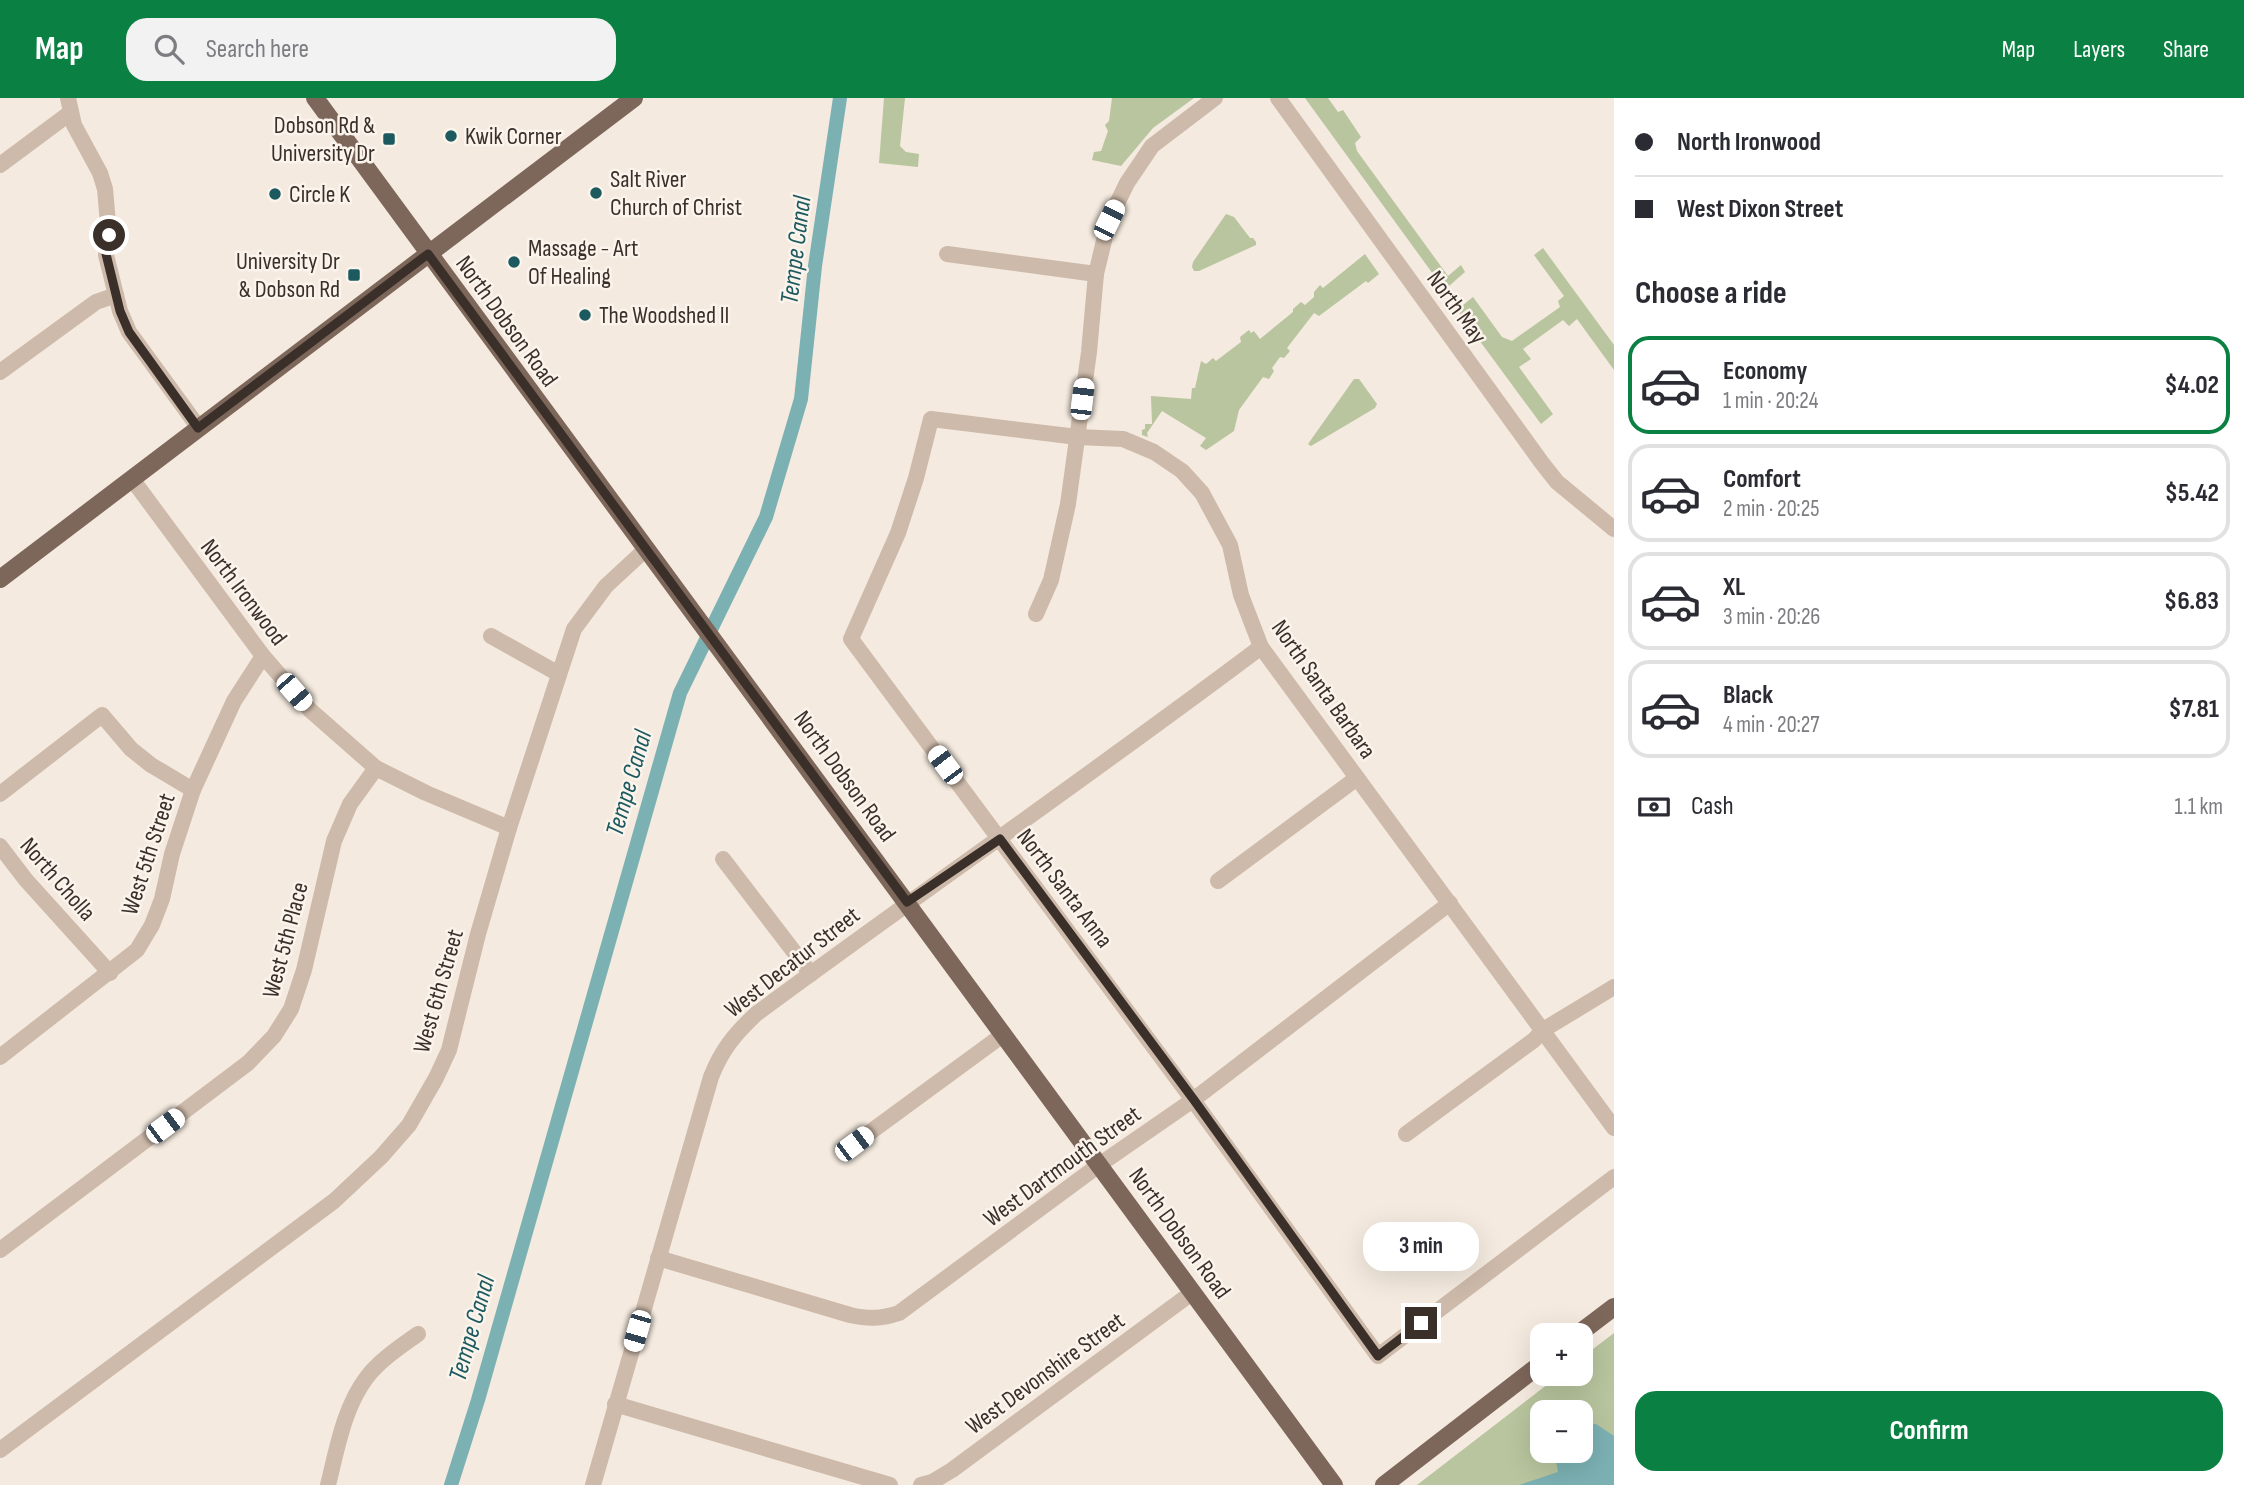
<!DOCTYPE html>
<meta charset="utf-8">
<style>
:root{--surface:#fff;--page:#f2f2f3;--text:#2b2b33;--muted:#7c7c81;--line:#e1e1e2;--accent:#0b8043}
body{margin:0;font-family:"Sofia Sans Condensed",sans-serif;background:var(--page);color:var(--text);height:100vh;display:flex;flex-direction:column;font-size:26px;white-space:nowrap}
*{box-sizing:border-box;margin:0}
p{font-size:23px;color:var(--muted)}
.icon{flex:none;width:38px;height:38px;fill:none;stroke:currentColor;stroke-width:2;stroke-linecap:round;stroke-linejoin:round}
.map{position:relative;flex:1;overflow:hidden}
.drawer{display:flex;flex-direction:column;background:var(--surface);width:630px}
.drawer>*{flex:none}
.guide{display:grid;align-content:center;height:154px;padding:0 21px;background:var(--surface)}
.fabs{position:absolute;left:1530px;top:1225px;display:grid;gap:14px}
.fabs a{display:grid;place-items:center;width:63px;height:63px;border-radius:14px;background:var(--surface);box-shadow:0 7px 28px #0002;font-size:35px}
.end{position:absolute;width:32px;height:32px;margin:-16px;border:9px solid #3b2f2a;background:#fff;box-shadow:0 0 0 4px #fff}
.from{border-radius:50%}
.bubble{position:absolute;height:49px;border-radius:21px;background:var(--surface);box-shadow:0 7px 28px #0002;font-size:23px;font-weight:700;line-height:49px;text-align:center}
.car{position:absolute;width:21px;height:42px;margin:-21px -10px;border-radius:9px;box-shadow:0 0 5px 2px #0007;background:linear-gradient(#fff 24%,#345 0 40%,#fff 0 76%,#345 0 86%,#fff 0)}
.guide b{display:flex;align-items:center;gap:24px;height:66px;font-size:26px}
.guide b+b{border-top:2px solid var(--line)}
.guide i{width:18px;height:18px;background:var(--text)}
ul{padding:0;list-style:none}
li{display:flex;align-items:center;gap:21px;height:98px;margin:0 14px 10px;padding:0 7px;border:4px solid var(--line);border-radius:21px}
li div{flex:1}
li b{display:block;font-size:26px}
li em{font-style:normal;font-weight:700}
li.selected{border-color:var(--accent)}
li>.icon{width:63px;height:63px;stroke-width:1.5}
h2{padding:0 21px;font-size:32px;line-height:84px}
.pay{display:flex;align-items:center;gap:18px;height:77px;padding:0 21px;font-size:26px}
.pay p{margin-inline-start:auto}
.action{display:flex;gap:14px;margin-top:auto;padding:14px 21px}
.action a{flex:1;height:80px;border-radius:21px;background:var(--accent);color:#fff;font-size:28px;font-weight:700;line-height:80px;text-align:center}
header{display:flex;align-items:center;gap:42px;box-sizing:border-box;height:98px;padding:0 35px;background:var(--accent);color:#fff}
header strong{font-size:33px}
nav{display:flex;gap:38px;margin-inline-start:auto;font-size:24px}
.search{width:490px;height:63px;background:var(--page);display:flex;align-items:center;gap:18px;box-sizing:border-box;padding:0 24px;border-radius:21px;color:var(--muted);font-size:26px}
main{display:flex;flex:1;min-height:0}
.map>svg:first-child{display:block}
</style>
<header>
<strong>Map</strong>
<div class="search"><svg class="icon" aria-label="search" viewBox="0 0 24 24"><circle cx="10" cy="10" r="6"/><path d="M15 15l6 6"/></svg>Search here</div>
<nav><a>Map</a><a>Layers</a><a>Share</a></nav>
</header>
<main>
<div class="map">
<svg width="1614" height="1387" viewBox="0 0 1614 1387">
<rect width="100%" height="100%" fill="#f4eadf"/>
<!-- green -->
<g fill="#b8c59e" fill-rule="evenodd">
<polygon points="884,0 905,0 900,48 906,54 919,56 918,69 879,65"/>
<polygon points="1112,0 1194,0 1153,30 1121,68 1092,62 1094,54 1101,53 1108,33 1105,27 1109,23"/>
<polygon points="1305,0 1328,0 1338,14 1343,12 1361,39 1355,45 1357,53 1448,178 1461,167 1465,174 1449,188 1441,187"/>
<polygon points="1226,116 1234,119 1250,140 1253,140 1256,144 1256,147 1199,173 1194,173 1192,169 1193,164"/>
<polygon points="1543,150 1614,247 1614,272 1577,221 1569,228 1563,222 1523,251 1531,261 1519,269 1553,316 1541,326 1457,212 1473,199 1502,239 1512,243 1560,209 1558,203 1564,198 1534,157"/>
<polygon points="1365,156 1379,176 1368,185 1366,183 1319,218 1314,215 1287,250 1290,253 1284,260 1280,259 1272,270 1274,273 1269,281 1263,279 1239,312 1234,333 1206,352 1200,348 1206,340 1162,313 1147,335 1148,339 1142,337 1142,332 1145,331 1145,326 1152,326 1151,298 1191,301 1192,290 1195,290 1201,263 1206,266 1213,260 1216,263 1241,244 1240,239 1249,232 1251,235 1254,233 1260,241 1293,214 1293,211 1301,204 1305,207 1314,199 1314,194 1320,187 1323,190"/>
<polygon points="1354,281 1359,281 1377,306 1375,310 1311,348 1308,346"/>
<path d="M 1614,1235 L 1614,1387 L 1417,1387 L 1561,1276 L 1580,1276 L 1580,1261 ZM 1542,1314 L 1580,1314 L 1580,1353 L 1542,1353 Z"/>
</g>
<!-- water -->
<polygon fill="#7cb1b3" points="1585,1325 1596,1326 1614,1338 1614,1387 1519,1387 1558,1374 1554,1353 1580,1353 1580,1326"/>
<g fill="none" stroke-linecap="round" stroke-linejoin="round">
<!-- canal -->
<polyline stroke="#7cb1b3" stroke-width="14" points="451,1387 478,1302 680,595 766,419 801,301 815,168 840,0"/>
<!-- minor -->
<g stroke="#cdbaaa" stroke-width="16">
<polyline points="68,0 74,27 100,75 105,91 109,137 106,157 120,213 129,234 199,330"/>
<polyline points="1278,0 1542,365 1557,384 1614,431"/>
<polyline points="0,67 70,15"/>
<polyline points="947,156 1096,176"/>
<polyline points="0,274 96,204 116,197"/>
<polyline points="132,381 263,558 310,612 376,670 426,695 509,730"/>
<polyline points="1036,516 1051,482 1068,406 1089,254 1096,176 1109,122 1127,85 1152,48 1215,0"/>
<polyline points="491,538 559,576"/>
<polyline points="0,696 102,617 131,651 151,667 193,692"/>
<polyline points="0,748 26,782 110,875"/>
<polyline points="723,761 811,876"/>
<polyline points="1218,783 1357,680"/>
<polyline points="0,959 137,852 152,827 162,801 172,756 193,692 234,603 263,558"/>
<polyline points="1614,1030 1261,549 1241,497 1230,447 1202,395 1182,373 1154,354 1123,341 1077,339 931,321 916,380 898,435 851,541 1193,1002 1378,1258 1614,1079"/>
<polyline points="1406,1036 1534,942 1543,932 1614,889"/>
<polyline points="854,1046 1004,936"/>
<polyline points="0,1152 248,965 274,938 291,911 304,872 334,743 350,706 376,670"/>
<path d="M 658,1160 L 850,1217 C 868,1221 881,1221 899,1215 L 1099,1067 L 1193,1002 L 1450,805"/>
<polyline points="615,1306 890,1387"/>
<polyline points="0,1352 334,1103 381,1059 409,1027 436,980 449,952 478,836 509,730 574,531 606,488 646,451"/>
<path d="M 328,1387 C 337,1351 344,1309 367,1279 C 380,1262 400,1249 418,1236"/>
<path d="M 593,1387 L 711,979 C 722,951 735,936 756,916 C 924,792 1095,674 1261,549"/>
<polyline points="921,1387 932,1384 952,1372 1193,1194"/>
</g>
<!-- major -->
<g stroke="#7d665a" stroke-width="18">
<polyline points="315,0 1334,1387"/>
<polyline points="0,481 634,0"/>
<polyline points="1577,1237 1614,1209"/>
<polyline points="1384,1387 1542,1265"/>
</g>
</g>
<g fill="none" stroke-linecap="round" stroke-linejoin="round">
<!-- route -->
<polyline stroke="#3b2f2a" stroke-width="9" points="109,137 106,156 120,213 129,234 198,330 428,156 907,804 1000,741 1194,1002 1378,1258 1421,1225"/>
</g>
<!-- markers -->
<g fill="#1d5a5f" stroke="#fbf4ec" stroke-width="2.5">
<circle cx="451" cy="38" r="7"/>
<rect x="382" y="34" width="14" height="14" rx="3.5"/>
<circle cx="596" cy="95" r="7"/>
<circle cx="275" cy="96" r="7"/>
<circle cx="514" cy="164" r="7"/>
<rect x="347" y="170" width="14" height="14" rx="3.5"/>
<circle cx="585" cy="217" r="7"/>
</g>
<g text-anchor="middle" stroke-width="5" stroke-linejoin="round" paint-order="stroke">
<!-- poi labels -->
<g font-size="24" fill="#3b2f2a" stroke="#fbf4ec" text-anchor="start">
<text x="375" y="35" text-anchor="end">Dobson Rd &amp;<tspan x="375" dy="28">University Dr</tspan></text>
<text x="465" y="46">Kwik Corner</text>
<text x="610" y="89">Salt River<tspan x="610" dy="28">Church of Christ</tspan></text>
<text x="289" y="104">Circle K</text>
<text x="528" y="158">Massage - Art<tspan x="528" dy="28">Of Healing</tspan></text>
<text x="340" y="171" text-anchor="end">University Dr<tspan x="340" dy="28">&amp; Dobson Rd</tspan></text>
<text x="599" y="225">The Woodshed II</text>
</g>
<!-- street labels -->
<g font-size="24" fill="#3b2f2a" stroke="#fbf4ec">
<text transform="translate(1457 209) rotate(54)" y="8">North May</text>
<text transform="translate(507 223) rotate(54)" y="8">North Dobson Road</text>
<text transform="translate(244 494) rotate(53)" y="8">North Ironwood</text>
<text transform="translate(1324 591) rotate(55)" y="8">North Santa Barbara</text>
<text transform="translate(845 678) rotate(54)" y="8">North Dobson Road</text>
<text transform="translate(148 756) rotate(-72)" y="8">West 5th Street</text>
<text transform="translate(58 781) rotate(49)" y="8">North Cholla</text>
<text transform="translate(1065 790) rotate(53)" y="8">North Santa Anna</text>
<text transform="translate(285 842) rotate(-75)" y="8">West 5th Place</text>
<text transform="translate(792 864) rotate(-38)" y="8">West Decatur Street</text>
<text transform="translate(438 893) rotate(-74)" y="8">West 6th Street</text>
<text transform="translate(1062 1068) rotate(-36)" y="8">West Dartmouth Street</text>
<text transform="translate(1180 1135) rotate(54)" y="8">North Dobson Road</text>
<text transform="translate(1045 1275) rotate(-36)" y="8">West Devonshire Street</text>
</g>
<!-- water labels -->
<g font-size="26" font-style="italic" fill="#1d5a5f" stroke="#fbf4ec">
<text transform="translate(795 152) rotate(-83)" y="9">Tempe Canal</text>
<text transform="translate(628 685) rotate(-74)" y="9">Tempe Canal</text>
<text transform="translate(471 1230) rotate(-74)" y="9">Tempe Canal</text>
</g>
</g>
</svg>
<div class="fabs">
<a>+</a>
<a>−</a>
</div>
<i class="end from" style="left:109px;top:137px"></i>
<i class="end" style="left:1421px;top:1225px"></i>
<div class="bubble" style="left:1363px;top:1124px;width:116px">3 min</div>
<i class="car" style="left:1109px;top:122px;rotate:26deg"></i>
<i class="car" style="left:1082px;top:301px;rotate:7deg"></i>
<i class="car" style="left:294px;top:594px;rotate:139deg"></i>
<i class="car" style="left:945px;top:667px;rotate:323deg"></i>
<i class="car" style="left:165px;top:1028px;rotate:53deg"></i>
<i class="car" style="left:854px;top:1046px;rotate:53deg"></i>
<i class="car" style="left:637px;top:1233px;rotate:196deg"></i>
</div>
<section class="drawer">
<div class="guide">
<b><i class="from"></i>North Ironwood</b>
<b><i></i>West Dixon Street</b>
</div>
<h2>Choose a ride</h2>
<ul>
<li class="selected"><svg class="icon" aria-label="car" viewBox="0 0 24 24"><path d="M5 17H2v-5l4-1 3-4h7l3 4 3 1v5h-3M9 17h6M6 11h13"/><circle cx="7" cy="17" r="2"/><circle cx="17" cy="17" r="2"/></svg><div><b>Economy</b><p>1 min · 20:24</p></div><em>$4.02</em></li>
<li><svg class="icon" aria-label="car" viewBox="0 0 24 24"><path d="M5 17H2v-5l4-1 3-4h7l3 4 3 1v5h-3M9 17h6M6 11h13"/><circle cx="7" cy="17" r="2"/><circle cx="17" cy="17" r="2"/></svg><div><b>Comfort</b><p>2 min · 20:25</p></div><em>$5.42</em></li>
<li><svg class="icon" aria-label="car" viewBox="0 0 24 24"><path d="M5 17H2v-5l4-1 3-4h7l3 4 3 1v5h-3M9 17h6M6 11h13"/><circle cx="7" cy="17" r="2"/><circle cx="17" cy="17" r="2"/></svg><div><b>XL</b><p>3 min · 20:26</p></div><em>$6.83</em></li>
<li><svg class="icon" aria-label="car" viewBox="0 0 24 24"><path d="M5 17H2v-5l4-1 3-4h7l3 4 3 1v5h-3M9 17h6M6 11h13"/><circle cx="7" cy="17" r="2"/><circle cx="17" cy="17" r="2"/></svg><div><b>Black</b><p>4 min · 20:27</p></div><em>$7.81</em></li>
</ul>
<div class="pay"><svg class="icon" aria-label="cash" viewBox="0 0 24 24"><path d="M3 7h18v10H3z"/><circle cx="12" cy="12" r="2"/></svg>Cash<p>1.1 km</p></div>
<div class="action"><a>Confirm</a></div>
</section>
</main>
